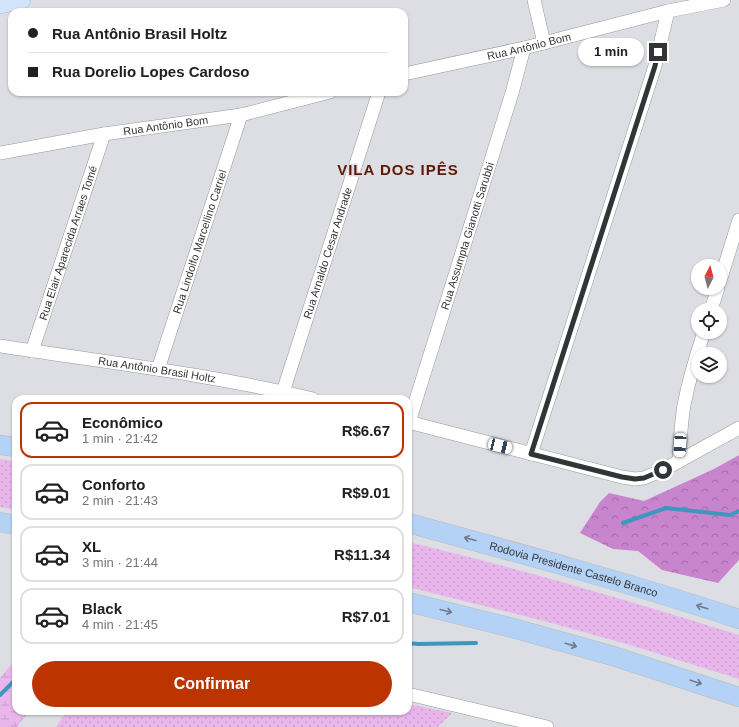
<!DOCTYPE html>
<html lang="pt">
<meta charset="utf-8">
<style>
:root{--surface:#fff;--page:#f6f6f6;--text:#202124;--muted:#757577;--line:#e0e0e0;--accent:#bc3400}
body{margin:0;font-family:Helvetica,sans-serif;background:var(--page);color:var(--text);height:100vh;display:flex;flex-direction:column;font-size:15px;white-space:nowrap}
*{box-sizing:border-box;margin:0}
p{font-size:13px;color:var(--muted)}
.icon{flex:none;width:22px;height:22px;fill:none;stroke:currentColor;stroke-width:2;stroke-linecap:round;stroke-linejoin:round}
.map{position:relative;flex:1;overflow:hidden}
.panel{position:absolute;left:12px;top:395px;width:400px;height:320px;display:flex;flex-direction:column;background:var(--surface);border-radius:12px;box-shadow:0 1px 3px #0004}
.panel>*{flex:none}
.guide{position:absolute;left:8px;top:8px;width:400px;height:88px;border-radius:12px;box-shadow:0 1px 3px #0004;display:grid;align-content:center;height:88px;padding:0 20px;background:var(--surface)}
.needle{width:26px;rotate:6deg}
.tools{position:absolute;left:691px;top:259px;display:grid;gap:8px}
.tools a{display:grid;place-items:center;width:36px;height:36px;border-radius:50%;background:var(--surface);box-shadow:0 1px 3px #0004;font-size:20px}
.end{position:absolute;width:18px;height:18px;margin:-9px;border:5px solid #333436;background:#fff;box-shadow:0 0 0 2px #fff}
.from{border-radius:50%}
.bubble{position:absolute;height:28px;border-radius:14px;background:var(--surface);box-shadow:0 1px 3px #0004;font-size:13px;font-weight:800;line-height:28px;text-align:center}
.car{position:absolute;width:12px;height:24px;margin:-12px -6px;border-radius:5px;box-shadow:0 0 3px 1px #0007;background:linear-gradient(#fff 24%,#345 0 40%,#fff 0 76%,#345 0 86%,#fff 0)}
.guide b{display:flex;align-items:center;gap:14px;height:38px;font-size:15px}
.guide b+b{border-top:1px solid var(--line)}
.guide i{width:10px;height:10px;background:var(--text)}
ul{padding:7px 0 0;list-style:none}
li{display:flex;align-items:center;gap:12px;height:56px;margin:0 8px 6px;padding:0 12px;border:2px solid var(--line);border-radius:12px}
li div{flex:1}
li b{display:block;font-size:15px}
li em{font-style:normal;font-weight:800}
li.selected{border-color:var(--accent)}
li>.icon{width:36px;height:36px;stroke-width:1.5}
.button{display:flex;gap:8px;margin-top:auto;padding:8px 20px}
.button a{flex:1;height:46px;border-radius:24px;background:var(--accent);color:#fff;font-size:16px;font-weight:800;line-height:46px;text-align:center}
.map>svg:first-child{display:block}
</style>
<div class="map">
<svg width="739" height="727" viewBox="0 0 739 727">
<defs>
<pattern id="grass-dots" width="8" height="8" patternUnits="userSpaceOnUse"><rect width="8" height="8" fill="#e8b6eb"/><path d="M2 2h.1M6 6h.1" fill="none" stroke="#c79dca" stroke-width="1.8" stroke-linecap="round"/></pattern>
<pattern id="forest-crowns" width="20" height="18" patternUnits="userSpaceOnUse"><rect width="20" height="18" fill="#c884cd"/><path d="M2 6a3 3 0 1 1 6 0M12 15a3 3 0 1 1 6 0" fill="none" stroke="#a36da7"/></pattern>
<pattern id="wetland-marsh" width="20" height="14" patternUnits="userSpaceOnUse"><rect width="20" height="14" fill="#e8b6eb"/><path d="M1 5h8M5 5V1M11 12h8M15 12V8" fill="none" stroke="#c79dca"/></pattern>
</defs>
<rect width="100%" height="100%" fill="#dddee4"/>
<!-- grass -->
<g fill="url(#grass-dots)">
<polygon points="0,459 16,461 16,510 0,507"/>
<path d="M 408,542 C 519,568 630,601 739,635 L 739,679 L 630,645 L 544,621 L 408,587 Z"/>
<polygon points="408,704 452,713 438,727 56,727 67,711 408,711"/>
</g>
<!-- forest -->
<polygon fill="url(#forest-crowns)" points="739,455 739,560 718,583 662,570 638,551 613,549 580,533 600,502 609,493 644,501 714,469"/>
<!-- wetland -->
<polygon fill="url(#wetland-marsh)" points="14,661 16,661 16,711 29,711 17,727 0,727 0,678"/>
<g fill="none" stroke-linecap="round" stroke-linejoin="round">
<!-- stream -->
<g stroke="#3c98bd" stroke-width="4">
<polyline points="623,523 666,508 730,515 739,511"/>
<polyline points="408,643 418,644 476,643"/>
<polyline points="0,695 16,679"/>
</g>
<!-- minor casing -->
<g stroke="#96989d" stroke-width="14">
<g id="minor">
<polyline points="534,0 544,43"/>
<path id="s1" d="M 404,74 L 524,48 L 668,11 L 724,0"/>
<path id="s2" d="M 0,153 L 104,134 L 241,115 L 330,92"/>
<polyline points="720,281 739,220"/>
<polyline points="711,310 718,288"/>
<path id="s3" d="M 0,346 C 104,362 210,374 313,399"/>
<path id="s4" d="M 32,351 L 104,134"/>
<path id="s5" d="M 158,369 L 241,115"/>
<path id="s6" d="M 283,392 L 379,92"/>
<polyline points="408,422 622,477 635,479 644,478 663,470 739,428"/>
<path id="s7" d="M 409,422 L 512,93 L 524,48"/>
<polyline points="531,454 655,66 668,11"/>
<path d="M 679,461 C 680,442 681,423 684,405 C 689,380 696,356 704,332"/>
<polyline points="408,694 547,727"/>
</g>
</g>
<!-- major casing -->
<g stroke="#bababb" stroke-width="18">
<polyline id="major" points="0,5 22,0"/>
</g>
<!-- highway casing -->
<g stroke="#bababb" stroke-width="20">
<g id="highway">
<polyline points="0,445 16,447"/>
<polyline points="0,522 16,525"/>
<path id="s8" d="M 408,523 C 519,553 630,583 739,619"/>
<polyline points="408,602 509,627 613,656 739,697"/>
</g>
</g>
<!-- minor -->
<use href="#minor" stroke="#fff" stroke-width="13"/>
<!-- major -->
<use href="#major" stroke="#d2e4f9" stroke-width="17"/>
<!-- highway -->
<use href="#highway" stroke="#b4d2f5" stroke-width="19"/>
</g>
<!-- one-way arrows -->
<defs><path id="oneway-shaft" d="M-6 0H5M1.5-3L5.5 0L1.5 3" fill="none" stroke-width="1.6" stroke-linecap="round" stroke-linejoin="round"/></defs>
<g stroke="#6d7b8c">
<use href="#oneway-shaft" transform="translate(470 539) rotate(-165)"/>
<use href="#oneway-shaft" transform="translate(702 607) rotate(-162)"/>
<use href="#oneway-shaft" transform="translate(446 611) rotate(14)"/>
<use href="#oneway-shaft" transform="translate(571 645) rotate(16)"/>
<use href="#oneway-shaft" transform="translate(696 682) rotate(18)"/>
</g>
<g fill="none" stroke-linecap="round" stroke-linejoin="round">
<!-- route -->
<polyline stroke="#333436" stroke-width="5" points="658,52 655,66 531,454 622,477 635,479 644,478 663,470"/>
</g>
<g text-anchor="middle" stroke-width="3" stroke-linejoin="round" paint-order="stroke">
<!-- street labels -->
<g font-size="11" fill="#333436" stroke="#dddee4">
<text dy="4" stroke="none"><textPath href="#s1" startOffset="128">Rua Antônio Bom</textPath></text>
<text dy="4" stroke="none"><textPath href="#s2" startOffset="168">Rua Antônio Bom</textPath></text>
<text dy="4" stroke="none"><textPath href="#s7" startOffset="195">Rua Assumpta Gianotti Sarubbi</textPath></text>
<text dy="4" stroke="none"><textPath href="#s4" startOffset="114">Rua Elair Aparecida Arraes Tomé</textPath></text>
<text dy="4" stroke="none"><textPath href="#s5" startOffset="134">Rua Lindolfo Marcellino Carriel</textPath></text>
<text dy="4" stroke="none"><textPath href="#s6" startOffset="146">Rua Arnaldo Cesar Andrade</textPath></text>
<text dy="4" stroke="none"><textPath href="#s3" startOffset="159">Rua Antônio Brasil Holtz</textPath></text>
<text dy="4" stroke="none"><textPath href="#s8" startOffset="172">Rodovia Presidente Castelo Branco</textPath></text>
</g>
<!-- district labels -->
<g font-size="15" font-weight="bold" letter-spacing="1" fill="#5c1a06" stroke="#dddee4">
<text x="398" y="175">VILA DOS IPÊS</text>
</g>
</g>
</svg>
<div class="tools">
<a><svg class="needle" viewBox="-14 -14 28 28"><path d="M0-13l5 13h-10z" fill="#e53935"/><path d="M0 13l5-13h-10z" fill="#757577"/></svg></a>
<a><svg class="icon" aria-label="locate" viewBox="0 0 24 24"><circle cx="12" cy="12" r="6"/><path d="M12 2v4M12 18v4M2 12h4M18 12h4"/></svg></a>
<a><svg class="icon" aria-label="layers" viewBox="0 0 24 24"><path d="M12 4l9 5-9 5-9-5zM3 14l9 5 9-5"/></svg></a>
</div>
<i class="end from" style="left:663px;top:470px"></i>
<i class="end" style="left:658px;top:52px"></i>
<div class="bubble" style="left:578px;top:38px;width:66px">1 min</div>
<i class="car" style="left:680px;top:445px;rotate:183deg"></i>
<i class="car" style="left:500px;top:446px;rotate:104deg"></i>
<div class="guide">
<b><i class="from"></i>Rua Antônio Brasil Holtz</b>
<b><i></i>Rua Dorelio Lopes Cardoso</b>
</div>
<section class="panel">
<ul>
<li class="selected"><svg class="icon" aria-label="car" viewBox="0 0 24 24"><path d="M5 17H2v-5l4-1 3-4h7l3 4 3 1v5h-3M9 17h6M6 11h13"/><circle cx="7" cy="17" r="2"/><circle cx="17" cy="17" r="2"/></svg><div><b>Econômico</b><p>1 min · 21:42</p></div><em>R$6.67</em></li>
<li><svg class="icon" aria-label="car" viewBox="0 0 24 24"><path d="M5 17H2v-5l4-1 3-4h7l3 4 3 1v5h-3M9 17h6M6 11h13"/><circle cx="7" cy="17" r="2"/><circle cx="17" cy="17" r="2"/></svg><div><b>Conforto</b><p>2 min · 21:43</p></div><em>R$9.01</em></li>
<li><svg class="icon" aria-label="car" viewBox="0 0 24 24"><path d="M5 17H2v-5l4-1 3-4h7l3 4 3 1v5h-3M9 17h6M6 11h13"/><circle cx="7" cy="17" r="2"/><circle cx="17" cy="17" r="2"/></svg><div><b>XL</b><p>3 min · 21:44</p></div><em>R$11.34</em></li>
<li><svg class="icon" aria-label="car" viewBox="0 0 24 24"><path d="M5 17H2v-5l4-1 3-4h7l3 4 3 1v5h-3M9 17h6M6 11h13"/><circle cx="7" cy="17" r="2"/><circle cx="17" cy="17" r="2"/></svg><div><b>Black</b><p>4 min · 21:45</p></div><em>R$7.01</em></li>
</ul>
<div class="button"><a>Confirmar</a></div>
</section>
</div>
